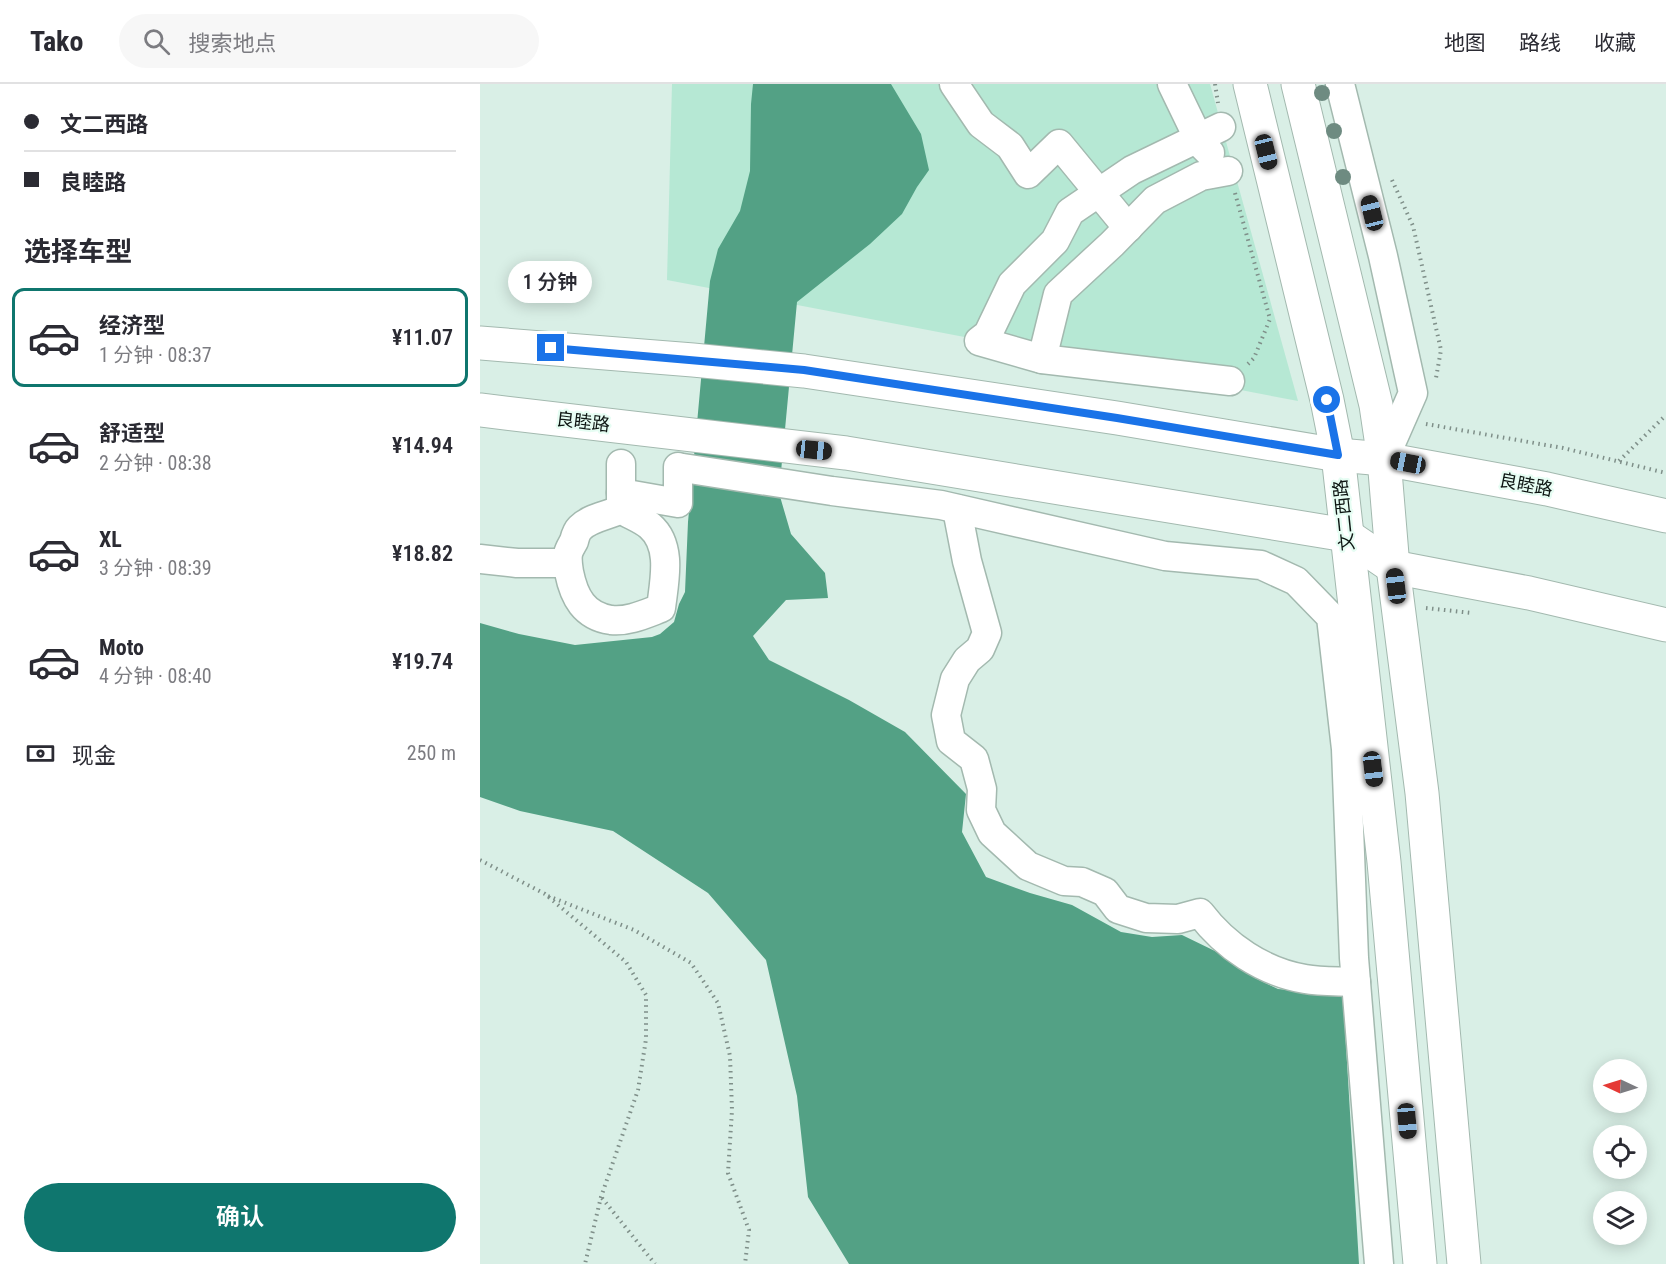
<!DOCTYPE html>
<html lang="zh">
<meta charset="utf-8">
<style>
:root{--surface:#fff;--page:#f7f7f7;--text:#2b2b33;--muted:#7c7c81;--line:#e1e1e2;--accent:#0f766e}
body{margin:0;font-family:"Roboto Condensed","Noto Sans SC",sans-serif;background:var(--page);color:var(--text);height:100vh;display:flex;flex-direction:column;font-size:22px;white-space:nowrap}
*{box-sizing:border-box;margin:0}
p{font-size:20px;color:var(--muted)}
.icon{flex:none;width:33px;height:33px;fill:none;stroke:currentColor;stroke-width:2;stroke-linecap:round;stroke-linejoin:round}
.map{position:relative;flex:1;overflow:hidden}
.drawer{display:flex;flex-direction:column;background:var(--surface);width:480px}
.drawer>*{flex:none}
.hud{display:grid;align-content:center;height:132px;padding:0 24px;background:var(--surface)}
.needle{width:39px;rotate:274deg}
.fabs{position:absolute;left:1113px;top:975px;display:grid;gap:12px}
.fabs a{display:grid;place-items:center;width:54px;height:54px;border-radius:50%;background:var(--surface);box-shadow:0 3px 15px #0003;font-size:30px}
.end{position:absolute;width:27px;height:27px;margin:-14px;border:8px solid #1a73e8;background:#fff;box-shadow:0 0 0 3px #fff}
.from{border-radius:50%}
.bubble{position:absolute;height:42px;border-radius:21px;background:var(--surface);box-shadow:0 3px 15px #0003;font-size:20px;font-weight:600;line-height:42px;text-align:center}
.car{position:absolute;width:18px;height:36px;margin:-18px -9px;border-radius:8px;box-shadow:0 0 4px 2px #0007;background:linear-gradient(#222 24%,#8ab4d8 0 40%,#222 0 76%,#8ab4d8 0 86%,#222 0)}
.hud b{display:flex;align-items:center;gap:21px;height:57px;font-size:22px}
.hud b+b{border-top:2px solid var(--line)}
.hud i{width:15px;height:15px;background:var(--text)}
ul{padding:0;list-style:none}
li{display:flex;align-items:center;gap:18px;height:99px;margin:0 12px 9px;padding:0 12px;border:3px solid transparent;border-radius:12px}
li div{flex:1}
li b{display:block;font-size:22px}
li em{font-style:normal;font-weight:600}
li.selected{border-color:var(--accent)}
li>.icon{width:54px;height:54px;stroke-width:1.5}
h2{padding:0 24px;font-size:27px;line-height:72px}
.pay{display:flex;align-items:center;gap:15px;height:66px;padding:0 24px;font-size:22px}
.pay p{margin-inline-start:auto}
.primary-button{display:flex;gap:12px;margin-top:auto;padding:12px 24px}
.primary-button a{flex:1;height:69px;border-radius:36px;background:var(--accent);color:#fff;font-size:24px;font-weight:600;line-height:69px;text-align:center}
header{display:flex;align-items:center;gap:36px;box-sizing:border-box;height:84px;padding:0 30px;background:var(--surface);border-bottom:2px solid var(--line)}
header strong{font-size:28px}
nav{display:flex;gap:33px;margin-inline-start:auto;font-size:21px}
.search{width:420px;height:54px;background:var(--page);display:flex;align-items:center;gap:15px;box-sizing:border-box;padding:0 21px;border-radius:33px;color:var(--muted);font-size:22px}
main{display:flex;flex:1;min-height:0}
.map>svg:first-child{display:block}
</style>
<header>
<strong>Tako</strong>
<div class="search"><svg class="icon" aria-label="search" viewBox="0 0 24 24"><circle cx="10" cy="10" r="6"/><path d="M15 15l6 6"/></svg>搜索地点</div>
<nav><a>地图</a><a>路线</a><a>收藏</a></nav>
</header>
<main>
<section class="drawer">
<div class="hud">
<b><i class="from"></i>文二西路</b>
<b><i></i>良睦路</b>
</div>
<h2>选择车型</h2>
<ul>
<li class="selected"><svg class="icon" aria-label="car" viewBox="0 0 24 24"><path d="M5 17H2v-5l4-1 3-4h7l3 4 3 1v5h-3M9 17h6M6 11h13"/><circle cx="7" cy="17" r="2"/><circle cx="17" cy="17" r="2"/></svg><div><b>经济型</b><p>1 分钟 · 08:37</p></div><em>¥11.07</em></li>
<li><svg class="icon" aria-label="car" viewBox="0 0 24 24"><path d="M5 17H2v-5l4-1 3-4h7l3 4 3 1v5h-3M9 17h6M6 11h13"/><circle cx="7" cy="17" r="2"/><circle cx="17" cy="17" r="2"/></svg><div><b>舒适型</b><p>2 分钟 · 08:38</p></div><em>¥14.94</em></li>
<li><svg class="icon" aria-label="car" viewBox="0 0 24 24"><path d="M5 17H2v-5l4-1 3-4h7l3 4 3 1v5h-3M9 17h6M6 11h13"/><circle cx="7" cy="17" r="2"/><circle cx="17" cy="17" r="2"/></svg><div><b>XL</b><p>3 分钟 · 08:39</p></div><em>¥18.82</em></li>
<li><svg class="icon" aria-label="car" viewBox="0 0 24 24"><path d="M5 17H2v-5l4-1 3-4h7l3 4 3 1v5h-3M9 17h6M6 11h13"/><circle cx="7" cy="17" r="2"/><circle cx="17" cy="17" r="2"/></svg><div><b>Moto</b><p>4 分钟 · 08:40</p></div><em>¥19.74</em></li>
</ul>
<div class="pay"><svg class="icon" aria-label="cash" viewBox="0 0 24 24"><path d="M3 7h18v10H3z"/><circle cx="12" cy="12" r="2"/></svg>现金<p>250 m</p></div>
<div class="primary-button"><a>确认</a></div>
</section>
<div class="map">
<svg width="1186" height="1180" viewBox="0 0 1186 1180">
<rect width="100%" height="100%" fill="#d9efe6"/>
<!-- green -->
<polygon fill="#b6e8d4" points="192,0 730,0 818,317 187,196"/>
<!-- water -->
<polygon fill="#53a185" points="273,0 411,0 441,50 449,86 437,103 422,130 390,160 317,218 299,409 311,450 345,489 348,514 306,516 273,552 289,576 369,616 425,648 486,710 482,748 506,793 550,809 592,821 641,848 672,853 702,851 737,868 775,894 798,905 863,911 879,1180 369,1180 328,1113 317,1012 286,876 228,809 133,747 40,727 0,713 0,539 39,550 95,561 172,553 180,550 194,538 199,520 205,508 208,438 230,197 238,165 260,127 270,87 271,20"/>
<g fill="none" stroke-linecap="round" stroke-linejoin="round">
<!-- minor casing -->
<g stroke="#a3b9af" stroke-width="31">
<g id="minor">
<polyline points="474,0 501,40 530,62 548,90 579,60 648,144"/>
<polyline points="692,0 721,60 730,69"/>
<polyline points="860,0 903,172 933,309 904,375"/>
<polyline points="741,43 652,86 590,128 575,157 532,200 508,250 499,257 562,275 750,297"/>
<polyline points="562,275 578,210 632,160 675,116 721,92 748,87"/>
<path d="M 141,380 L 141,425 C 150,431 162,435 170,442 C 193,462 184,498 181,524 C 165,530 148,538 131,536 C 104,532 94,513 89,488 C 88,482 87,476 88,470 C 89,465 92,461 94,457 C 95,453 97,447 100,444 C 111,433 128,432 141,425"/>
<polyline points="203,384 352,407 461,421 685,472 781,481 816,497 851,533 866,665 874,874 899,1180"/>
<polyline points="141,409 198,419 198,383"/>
<path d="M 477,425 L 487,477 L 507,549 L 500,565 L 487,576 L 475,595 L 466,631 L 471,657 L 494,675 L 502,705 L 501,726 L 512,749 L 548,782 L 584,797 L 602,798 L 625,808 L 638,825 L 666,834 L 698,835 L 720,829 C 745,862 783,888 825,895 C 841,898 860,897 876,898"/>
<polyline points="0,475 37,479 87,479"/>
</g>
</g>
<!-- major casing -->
<g stroke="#a3b9af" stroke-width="35">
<g id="major">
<polyline points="770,0 847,316 858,371 904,778 940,1180"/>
<polyline points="818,0 896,321 904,375 913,483 942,709 984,1180"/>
<polyline points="0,259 213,276 324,287 637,334 858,371 904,375 1067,405 1186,432"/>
<polyline points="0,326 366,369 866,451 913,483 1049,509 1186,541"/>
</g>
</g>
<!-- path -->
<g stroke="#7f8f89" stroke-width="4" stroke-dasharray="1.5 4.5" stroke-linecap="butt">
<polyline points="735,0 738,19"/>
<polyline points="912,96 933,142 961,266 956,294"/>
<polyline points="755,109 790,235 774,274 768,280"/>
<polyline points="946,340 1083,364 1186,389"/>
<polyline points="1139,377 1186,331"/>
<polyline points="946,524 992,529"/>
<polyline points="0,776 65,810 146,878 166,911 166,955 158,1006 121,1113 105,1180"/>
<polyline points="68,812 154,846 211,879 238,919 250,972 252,1026 248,1089 269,1146 265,1180"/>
<polyline points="122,1114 175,1180"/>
</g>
<!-- minor -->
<use href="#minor" stroke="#fff" stroke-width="28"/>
<!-- major -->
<use href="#major" stroke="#fff" stroke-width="33"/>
</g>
<!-- trees -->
<g fill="#6e8b81">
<circle cx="842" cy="9" r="8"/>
<circle cx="854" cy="47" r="8"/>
<circle cx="863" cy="93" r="8"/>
</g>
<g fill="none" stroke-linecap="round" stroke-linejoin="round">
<!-- route -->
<polyline stroke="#1a73e8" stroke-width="8" points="71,264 324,286 637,334 858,371 847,316"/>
</g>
<g text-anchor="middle" stroke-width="4.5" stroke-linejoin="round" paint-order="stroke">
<!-- street labels -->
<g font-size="18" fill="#0d1512" stroke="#e6fdf3">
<text transform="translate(103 338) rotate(7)" y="6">良睦路</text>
<text transform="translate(1046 401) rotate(11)" y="6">良睦路</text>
<text transform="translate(864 431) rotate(-96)" y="6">文二西路</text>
</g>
</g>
</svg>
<div class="fabs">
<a><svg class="needle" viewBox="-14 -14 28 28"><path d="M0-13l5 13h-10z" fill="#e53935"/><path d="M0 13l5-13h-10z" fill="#7c7c81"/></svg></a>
<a><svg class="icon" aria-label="locate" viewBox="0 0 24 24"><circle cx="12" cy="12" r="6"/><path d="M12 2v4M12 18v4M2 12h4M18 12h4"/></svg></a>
<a><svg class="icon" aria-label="layers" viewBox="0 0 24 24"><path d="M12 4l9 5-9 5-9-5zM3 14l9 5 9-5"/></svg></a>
</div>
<i class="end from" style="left:847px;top:316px"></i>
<i class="end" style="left:71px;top:264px"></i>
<div class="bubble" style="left:28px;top:177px;width:84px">1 分钟</div>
<i class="car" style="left:786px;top:68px;rotate:166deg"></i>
<i class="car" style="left:892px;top:129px;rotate:346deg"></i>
<i class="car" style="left:334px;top:366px;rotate:96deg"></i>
<i class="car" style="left:928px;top:379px;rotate:281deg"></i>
<i class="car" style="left:916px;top:502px;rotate:353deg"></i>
<i class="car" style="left:893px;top:685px;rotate:173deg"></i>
<i class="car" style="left:927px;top:1037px;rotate:175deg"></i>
</div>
</main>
